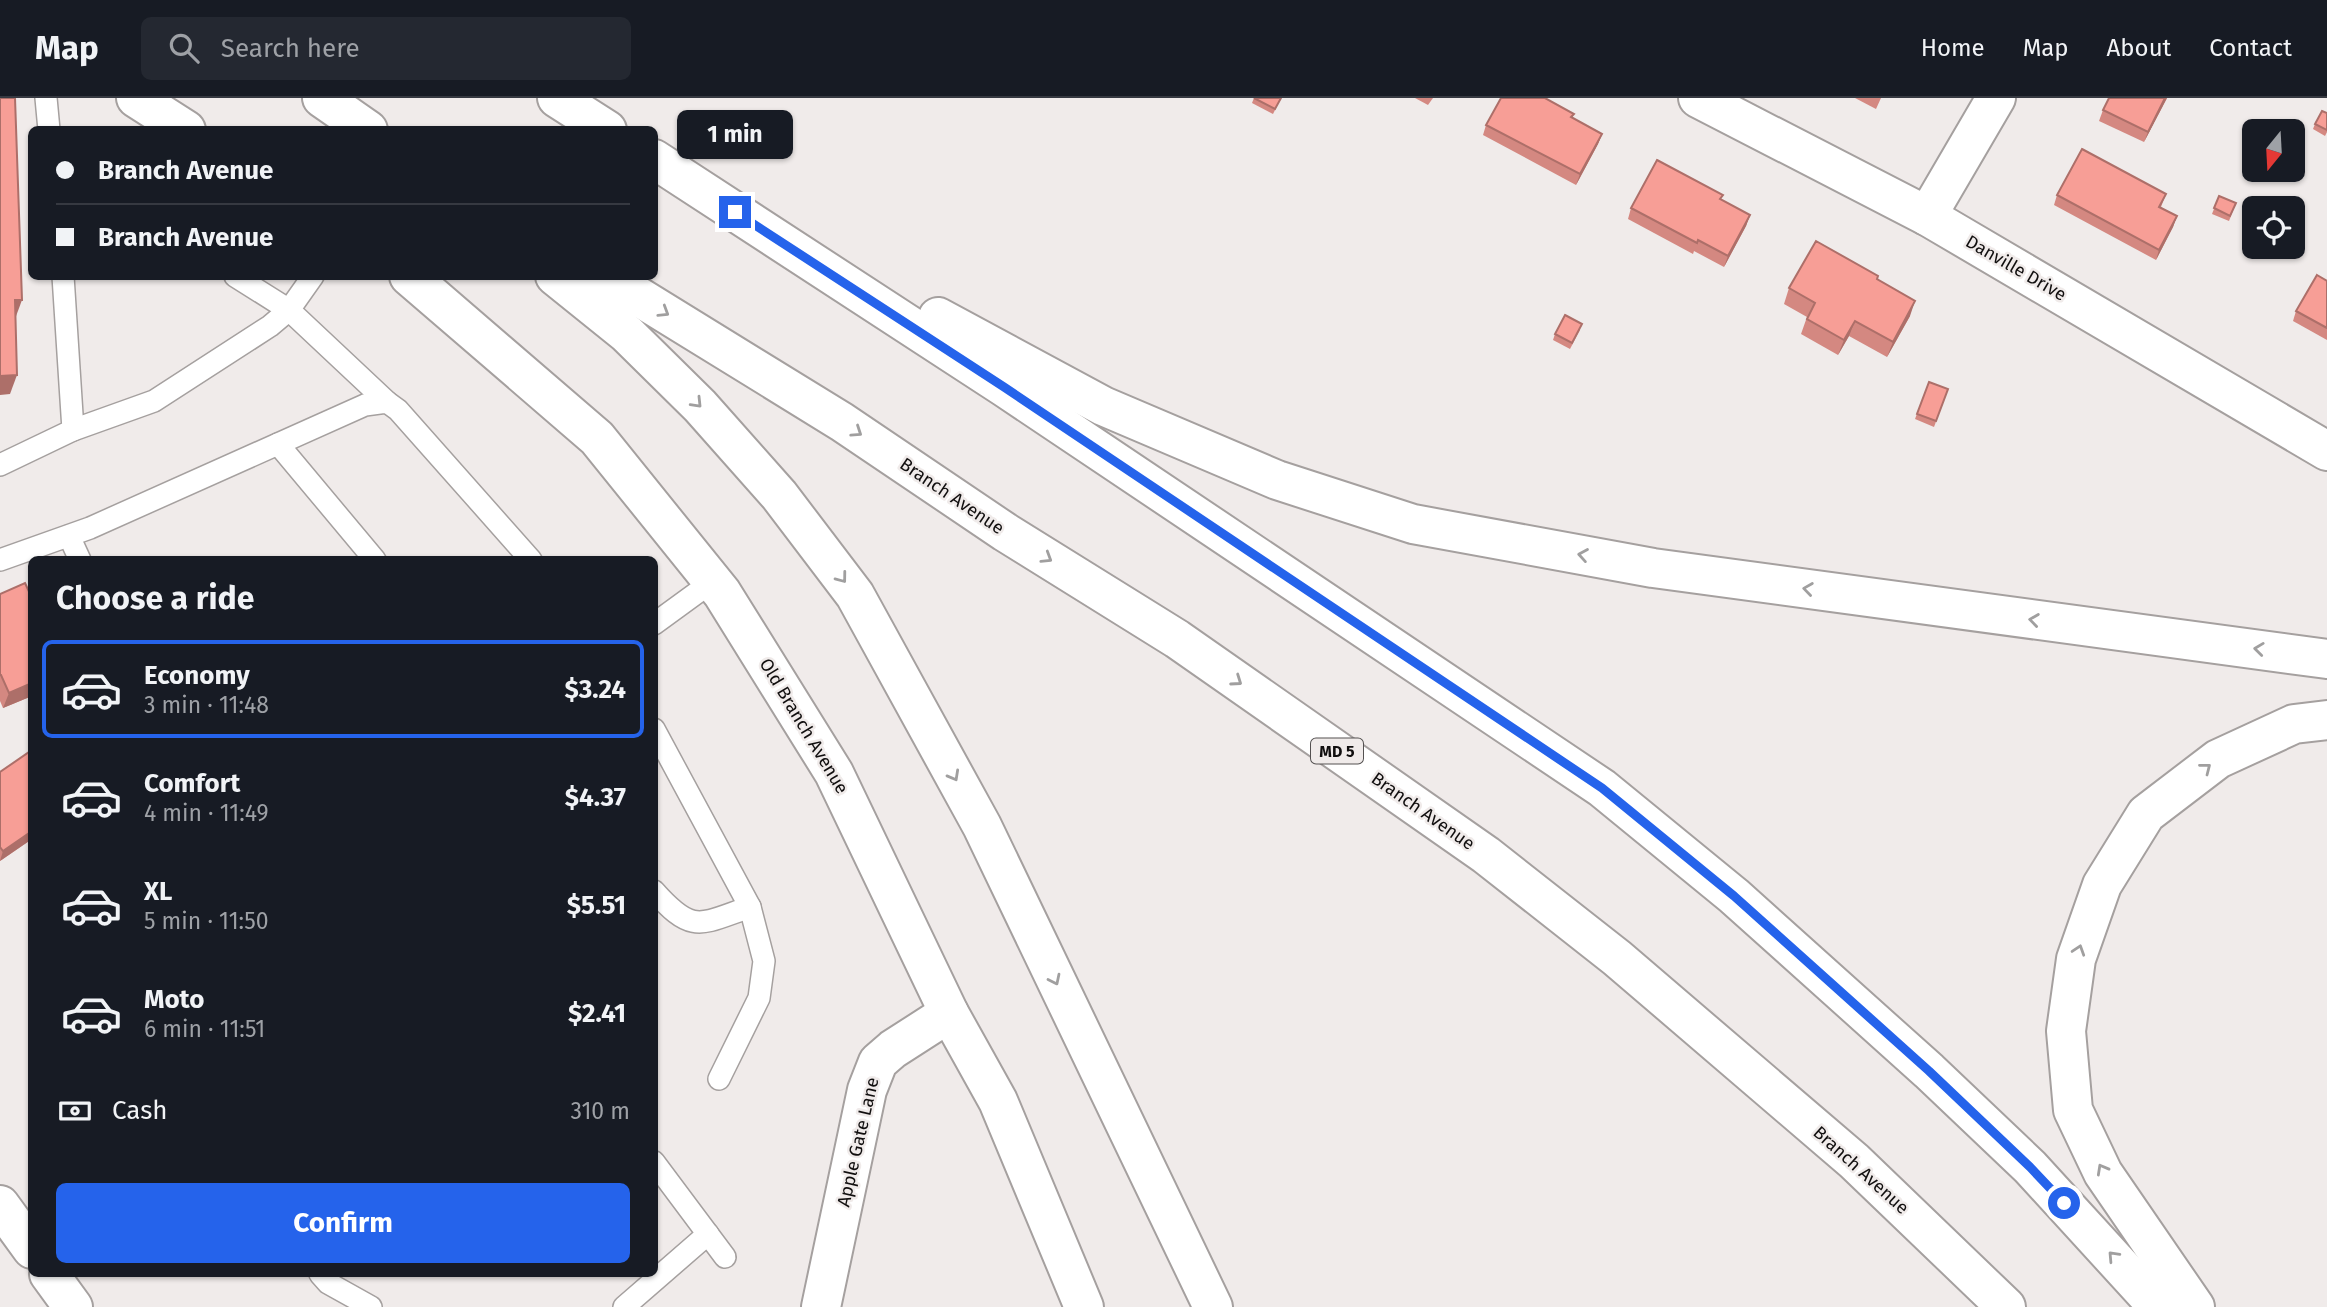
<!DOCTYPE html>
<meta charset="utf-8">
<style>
:root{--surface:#171b24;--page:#242831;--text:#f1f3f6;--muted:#9ea1a6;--line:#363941;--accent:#2563eb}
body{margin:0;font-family:"Fira Sans",sans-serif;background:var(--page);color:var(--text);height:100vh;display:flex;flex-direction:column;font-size:26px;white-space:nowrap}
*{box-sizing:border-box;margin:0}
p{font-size:23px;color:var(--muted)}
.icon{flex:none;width:38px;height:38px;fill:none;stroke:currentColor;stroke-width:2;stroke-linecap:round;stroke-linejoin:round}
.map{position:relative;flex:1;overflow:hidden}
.details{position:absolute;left:28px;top:458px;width:630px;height:721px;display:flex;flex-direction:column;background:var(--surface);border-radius:10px;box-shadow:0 2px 5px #0004}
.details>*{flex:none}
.hud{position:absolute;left:28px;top:28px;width:630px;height:154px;border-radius:10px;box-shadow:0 2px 5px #0004;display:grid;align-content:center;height:154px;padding:0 28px;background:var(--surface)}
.needle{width:46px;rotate:198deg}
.fabs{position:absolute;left:2242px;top:21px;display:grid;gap:14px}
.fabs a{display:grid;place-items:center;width:63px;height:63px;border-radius:10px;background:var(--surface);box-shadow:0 2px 5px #0004;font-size:35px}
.end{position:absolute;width:32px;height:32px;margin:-16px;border:9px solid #2563eb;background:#fff;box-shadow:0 0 0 4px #fff}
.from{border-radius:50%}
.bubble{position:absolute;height:49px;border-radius:10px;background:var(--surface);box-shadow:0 2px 5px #0004;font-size:23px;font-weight:700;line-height:49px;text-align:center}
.hud b{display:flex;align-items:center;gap:24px;height:66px;font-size:26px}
.hud b+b{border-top:2px solid var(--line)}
.hud i{width:18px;height:18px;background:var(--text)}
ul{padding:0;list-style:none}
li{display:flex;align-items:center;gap:21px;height:98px;margin:0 14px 10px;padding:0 14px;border:4px solid transparent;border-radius:10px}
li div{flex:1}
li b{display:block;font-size:26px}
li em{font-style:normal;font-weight:700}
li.current{border-color:var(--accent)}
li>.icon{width:63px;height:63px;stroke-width:1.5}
h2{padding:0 28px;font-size:32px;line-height:84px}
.pay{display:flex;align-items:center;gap:18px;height:77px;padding:0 28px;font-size:26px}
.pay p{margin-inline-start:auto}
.primary-button{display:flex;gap:14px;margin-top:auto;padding:14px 28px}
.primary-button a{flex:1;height:80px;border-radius:10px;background:var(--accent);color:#fff;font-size:28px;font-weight:700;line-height:80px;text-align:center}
header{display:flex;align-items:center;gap:42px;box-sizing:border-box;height:98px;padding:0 35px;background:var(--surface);border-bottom:2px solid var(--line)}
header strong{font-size:33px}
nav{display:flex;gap:38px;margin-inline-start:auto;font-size:24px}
.search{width:490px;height:63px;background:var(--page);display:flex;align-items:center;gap:18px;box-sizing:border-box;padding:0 24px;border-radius:10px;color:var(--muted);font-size:26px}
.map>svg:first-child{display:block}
</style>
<header>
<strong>Map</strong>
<div class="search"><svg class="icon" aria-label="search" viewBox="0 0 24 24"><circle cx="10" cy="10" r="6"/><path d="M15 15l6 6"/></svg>Search here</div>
<nav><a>Home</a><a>Map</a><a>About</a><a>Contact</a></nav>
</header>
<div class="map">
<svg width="2327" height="1209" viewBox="0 0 2327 1209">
<rect width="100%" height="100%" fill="#f0ebea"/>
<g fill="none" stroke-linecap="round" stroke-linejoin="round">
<!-- lane casing -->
<g stroke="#a5a09f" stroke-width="24">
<g id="lane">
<polyline points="46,0 49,32"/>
<polyline points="235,178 289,212 387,304"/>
<polyline points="73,332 154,303 270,228 289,212 313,178"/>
<polyline points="278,346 375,462"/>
<polyline points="0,367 73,332 63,178"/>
<polyline points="69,438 80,462"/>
<polyline points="0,462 90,430 365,307 387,304 398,312 531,462"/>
<polyline points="654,526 713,483"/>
<polyline points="654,631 750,809 764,863 759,900 719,981"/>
<path d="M 654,793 C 693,837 700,826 750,809"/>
<polyline points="654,1064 725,1159"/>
<polyline points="320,1176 328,1185 371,1209"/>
<polyline points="624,1209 708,1136"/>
</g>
</g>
<!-- street casing -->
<g stroke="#a5a09f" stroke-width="42">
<g id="street">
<polyline points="1698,0 1927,118 2327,353"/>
<polyline points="1927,118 1996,0"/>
<polyline points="0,1107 32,1151"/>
<polyline points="49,1176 73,1209"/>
<polyline points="821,1209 867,992 878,964 893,951 949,915"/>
</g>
</g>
<!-- secondary casing -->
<g stroke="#a5a09f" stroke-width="42">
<g id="secondary">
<polyline points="136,0 186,32"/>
<polyline points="409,178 597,340 722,495 834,675 949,915 998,1003 1084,1209"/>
</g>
</g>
<!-- highway casing -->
<g stroke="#a5a09f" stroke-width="42">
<g id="highway">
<polyline points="322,0 368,32"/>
<polyline points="557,0 607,32"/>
<polyline points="654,61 1004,289 1602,690 1734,798 1929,973 2030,1069 2158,1209"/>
<polyline points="555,178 627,236 700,308 779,397 855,497 982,728 1213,1209"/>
<polyline points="605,178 842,324 1005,434 1177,541 1486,757 1617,860 1854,1063 2006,1209"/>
<polyline points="938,219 1103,308 1277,382 1413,426 1653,470 2327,561"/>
<polyline points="2195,1209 2103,1075 2073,1012 2066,933 2076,861 2102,787 2146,716 2218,661 2294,626 2327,622"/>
</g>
</g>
<!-- lane -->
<use href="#lane" stroke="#fff" stroke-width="21"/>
<!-- street -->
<use href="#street" stroke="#fff" stroke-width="38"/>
<!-- secondary -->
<use href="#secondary" stroke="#fff" stroke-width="38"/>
<!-- highway -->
<use href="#highway" stroke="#fff" stroke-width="38"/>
</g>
<!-- wall -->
<g fill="#d48881">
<polygon points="1254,0 1281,0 1273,16 1252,5"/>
<polygon points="1415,0 1433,0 1428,7"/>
<polygon points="1855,0 1881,0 1876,11"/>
<polygon points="2109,0 2167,0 2144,44 2099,23 2103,12"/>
<polygon points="2327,15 2327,34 2325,38 2313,31 2315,26"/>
<polygon points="1574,16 1572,20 1602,36 1598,46 1576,87 1483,37 1486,27"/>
<polygon points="2166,96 2161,109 2177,118 2173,129 2156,162 2054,107 2057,97"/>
<polygon points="2219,98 2236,105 2229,123 2212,116"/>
<polygon points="1721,102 1750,117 1746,128 1724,169 1694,153 1693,156 1628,121 1631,110"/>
<polygon points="2254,138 2254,149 2276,149 2271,158 2250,147"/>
<polygon points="1877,181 1910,218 1887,259 1849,238 1838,257 1801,236 1807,219 1784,206 1789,190"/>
<polygon points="2327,183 2327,242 2293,223 2296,213"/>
<polygon points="1580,232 1570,251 1553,242 1555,236"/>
<polygon points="1929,284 1948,291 1934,329 1915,321"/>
<polygon points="0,496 32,500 32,598 3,610 0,603"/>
<polygon points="32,652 32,741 0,763 0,674"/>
</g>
<!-- shaded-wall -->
<g fill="#ad6f69">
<polygon points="2165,0 2167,0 2144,44 2148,34"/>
<polygon points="1602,36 1598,46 1576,87 1580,76"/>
<polygon points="1750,117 1746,128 1724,169 1728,158"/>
<polygon points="2177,118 2173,129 2156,162 2159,152"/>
<polygon points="15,202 22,202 15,221"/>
<polygon points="1915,203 1910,218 1887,259 1893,244"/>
<polygon points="1855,223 1849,238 1838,257 1844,242"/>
<polygon points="17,277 10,296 0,297 0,278"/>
<polygon points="32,585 32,598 3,610 9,595"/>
<polygon points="32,733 32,741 0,763 3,753"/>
</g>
<!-- building -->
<g fill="#f79e96" stroke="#ad6f69" stroke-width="2">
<polygon points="0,0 15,0 22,202 15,202 17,277 0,278"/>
<polygon points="1254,0 1281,0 1275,11"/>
<polygon points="1501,0 1545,0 1574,16 1571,19 1602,36 1580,76 1486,27"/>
<polygon points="2109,0 2165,0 2148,34 2103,12"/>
<polygon points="2322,13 2327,15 2327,32 2315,26"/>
<polygon points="2082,51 2166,96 2159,109 2177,118 2159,152 2057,97"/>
<polygon points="1657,62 1723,97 1720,101 1750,117 1728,158 1698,142 1697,145 1631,110"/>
<polygon points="2219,98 2236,105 2230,118 2214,110"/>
<polygon points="2272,102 2286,109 2286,110 2268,110"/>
<polygon points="1816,143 1878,178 1877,181 1915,203 1893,244 1855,223 1844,242 1807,221 1815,205 1789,190"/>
<polygon points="2265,149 2275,149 2273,152"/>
<polygon points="2317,177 2327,183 2327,230 2296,213"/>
<polygon points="1565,217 1582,226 1572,245 1555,236"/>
<polygon points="1929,284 1948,291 1936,323 1917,316"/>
<polygon points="25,485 32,500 32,585 9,595 1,577 0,577 0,496"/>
<polygon points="32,652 32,733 3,753 0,749 0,674"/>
</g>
<!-- one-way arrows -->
<defs><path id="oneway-chevron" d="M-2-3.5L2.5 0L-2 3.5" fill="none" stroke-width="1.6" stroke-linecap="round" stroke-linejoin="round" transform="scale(1.75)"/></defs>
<g stroke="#a09f9f">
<use href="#oneway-chevron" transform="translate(664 214) rotate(32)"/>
<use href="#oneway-chevron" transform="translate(697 305) rotate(46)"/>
<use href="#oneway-chevron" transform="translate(857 334) rotate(34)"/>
<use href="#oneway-chevron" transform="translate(1583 457) rotate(-170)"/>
<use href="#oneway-chevron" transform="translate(1047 460) rotate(32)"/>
<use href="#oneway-chevron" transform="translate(842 480) rotate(53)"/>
<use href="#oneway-chevron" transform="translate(1808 491) rotate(-172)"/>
<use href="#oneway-chevron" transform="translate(2034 522) rotate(-172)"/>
<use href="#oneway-chevron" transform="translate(2259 551) rotate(-173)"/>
<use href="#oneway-chevron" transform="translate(1237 583) rotate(35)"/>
<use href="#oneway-chevron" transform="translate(2206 670) rotate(-38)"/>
<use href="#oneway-chevron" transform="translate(954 678) rotate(61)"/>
<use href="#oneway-chevron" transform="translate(2079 852) rotate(-72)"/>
<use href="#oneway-chevron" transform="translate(1055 882) rotate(64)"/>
<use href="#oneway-chevron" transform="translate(2102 1071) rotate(-119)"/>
<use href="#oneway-chevron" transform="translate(2113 1158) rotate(-133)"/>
</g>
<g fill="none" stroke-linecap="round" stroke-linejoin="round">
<!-- route -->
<polyline stroke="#2563eb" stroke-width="9" points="735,114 1004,289 1602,690 1734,798 1929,973 2030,1069 2064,1105"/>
</g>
<g text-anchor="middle" stroke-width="5" stroke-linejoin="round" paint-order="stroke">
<!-- shield labels -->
<rect fill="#f0ebea" stroke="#545151" stroke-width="2" x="1311" y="640.5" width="52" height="25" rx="5"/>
<g font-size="16" font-weight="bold" fill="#110f0f">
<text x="1337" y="659">MD 5</text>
</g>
<!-- street labels -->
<g font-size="18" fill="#110f0f" stroke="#f0ebea">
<text transform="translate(2016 170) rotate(30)" y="6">Danville Drive</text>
<text transform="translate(952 398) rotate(34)" y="6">Branch Avenue</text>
<text transform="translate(804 628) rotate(59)" y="6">Old Branch Avenue</text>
<text transform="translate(1423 713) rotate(35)" y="6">Branch Avenue</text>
<text transform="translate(858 1044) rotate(-77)" y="6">Apple Gate Lane</text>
<text transform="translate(1861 1072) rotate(42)" y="6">Branch Avenue</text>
</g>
</g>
</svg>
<div class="fabs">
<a><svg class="needle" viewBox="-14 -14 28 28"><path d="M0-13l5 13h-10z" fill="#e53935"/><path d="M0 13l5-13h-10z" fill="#9ea1a6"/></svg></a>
<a><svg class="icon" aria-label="locate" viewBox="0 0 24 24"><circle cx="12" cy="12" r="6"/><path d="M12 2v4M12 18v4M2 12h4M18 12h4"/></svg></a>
</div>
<i class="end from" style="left:2064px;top:1105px"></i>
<i class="end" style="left:735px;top:114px"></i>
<div class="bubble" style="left:677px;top:12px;width:116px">1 min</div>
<div class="hud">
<b><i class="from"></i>Branch Avenue</b>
<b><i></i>Branch Avenue</b>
</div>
<section class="details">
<h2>Choose a ride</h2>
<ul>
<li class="current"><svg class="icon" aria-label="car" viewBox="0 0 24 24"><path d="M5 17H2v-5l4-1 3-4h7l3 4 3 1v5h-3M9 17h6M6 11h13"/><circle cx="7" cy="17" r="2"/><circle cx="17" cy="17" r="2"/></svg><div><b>Economy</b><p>3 min · 11:48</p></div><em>$3.24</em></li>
<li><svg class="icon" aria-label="car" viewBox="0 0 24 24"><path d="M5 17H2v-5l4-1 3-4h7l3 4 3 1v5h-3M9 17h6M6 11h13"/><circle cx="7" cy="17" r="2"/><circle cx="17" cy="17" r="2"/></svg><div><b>Comfort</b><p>4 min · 11:49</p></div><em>$4.37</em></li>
<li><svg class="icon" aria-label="car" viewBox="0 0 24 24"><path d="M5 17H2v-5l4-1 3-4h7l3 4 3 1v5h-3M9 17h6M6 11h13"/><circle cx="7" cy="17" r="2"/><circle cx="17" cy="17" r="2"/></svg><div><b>XL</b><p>5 min · 11:50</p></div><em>$5.51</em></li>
<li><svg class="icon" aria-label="car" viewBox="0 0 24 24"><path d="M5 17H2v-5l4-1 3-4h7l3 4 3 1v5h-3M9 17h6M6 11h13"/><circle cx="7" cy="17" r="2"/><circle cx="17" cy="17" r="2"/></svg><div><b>Moto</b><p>6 min · 11:51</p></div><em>$2.41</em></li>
</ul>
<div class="pay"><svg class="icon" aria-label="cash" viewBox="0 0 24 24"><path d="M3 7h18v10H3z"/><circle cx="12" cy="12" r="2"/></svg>Cash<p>310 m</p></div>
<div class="primary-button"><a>Confirm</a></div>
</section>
</div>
